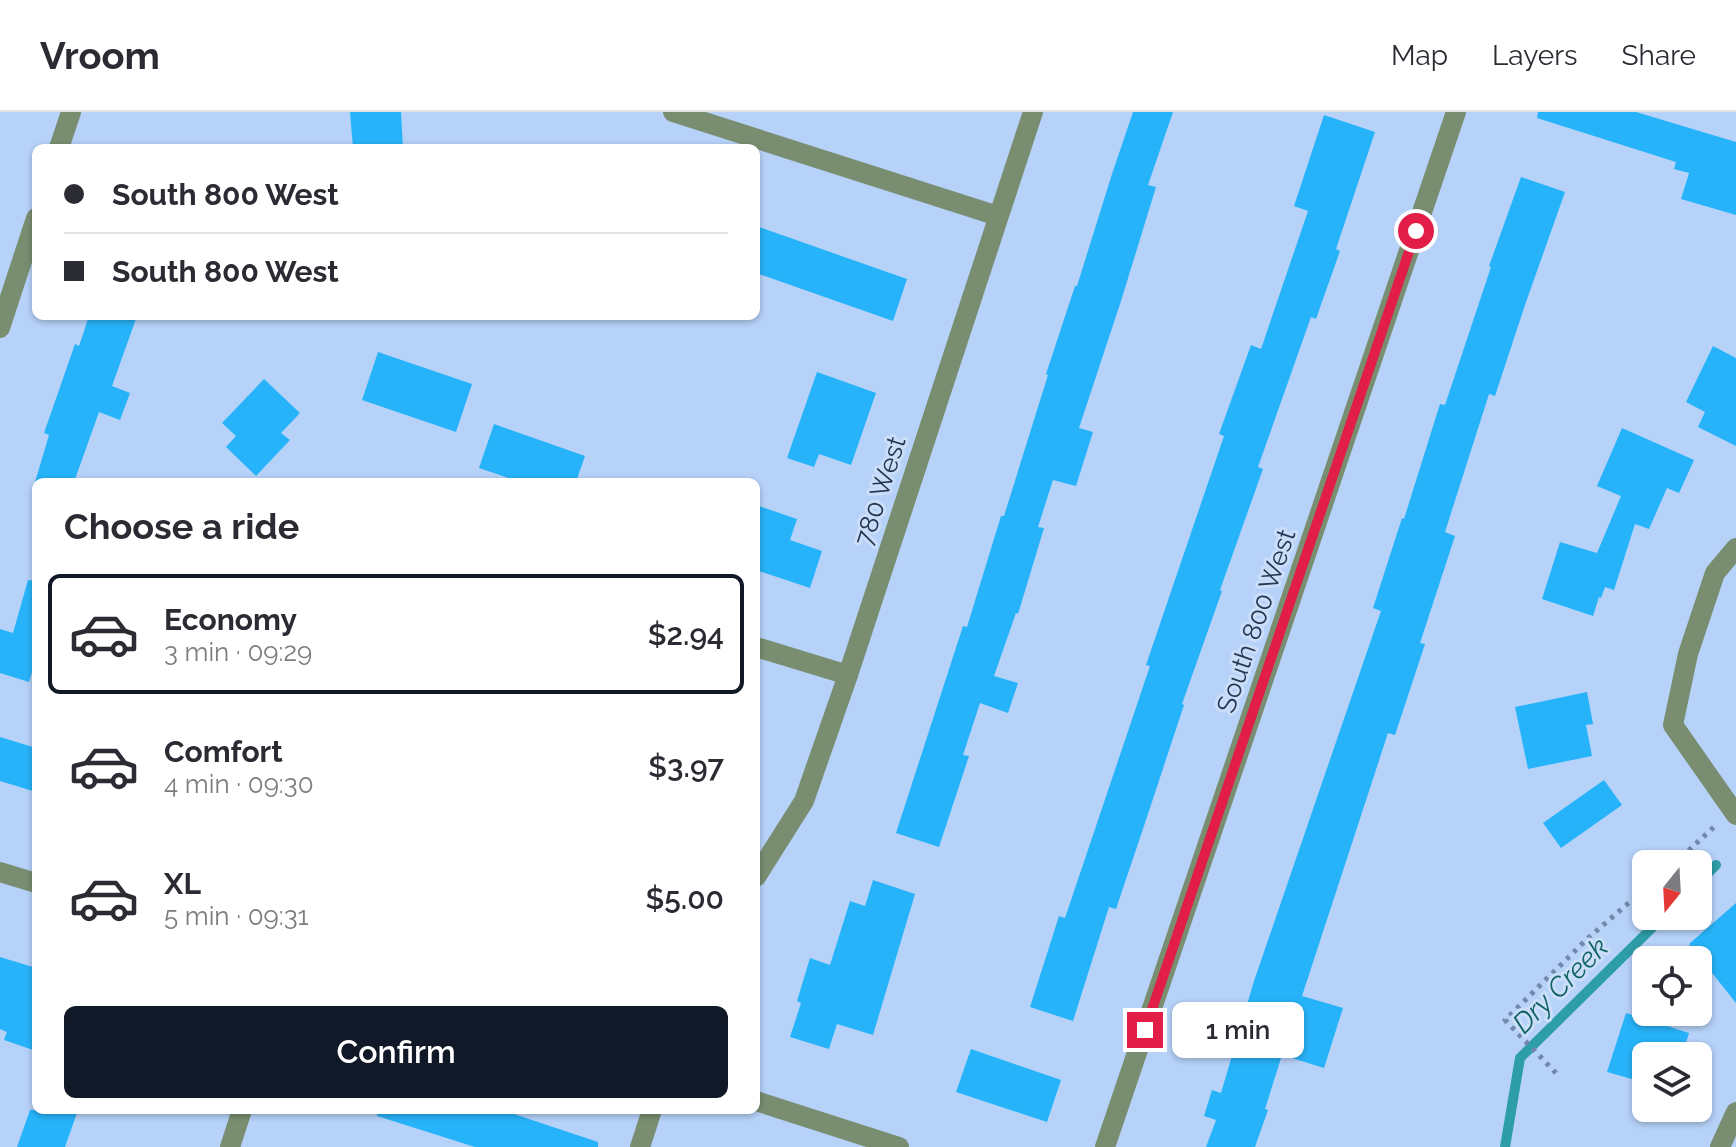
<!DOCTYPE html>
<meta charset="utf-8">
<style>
:root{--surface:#fff;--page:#f7f7f7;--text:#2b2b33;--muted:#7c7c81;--line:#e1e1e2;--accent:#111827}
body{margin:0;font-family:Raleway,sans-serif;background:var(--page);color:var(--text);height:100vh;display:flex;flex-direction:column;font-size:30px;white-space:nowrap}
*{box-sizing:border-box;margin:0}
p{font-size:26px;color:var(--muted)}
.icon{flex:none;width:44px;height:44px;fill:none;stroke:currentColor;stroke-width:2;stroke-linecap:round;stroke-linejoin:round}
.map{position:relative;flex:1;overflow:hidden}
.details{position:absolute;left:32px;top:366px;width:728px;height:636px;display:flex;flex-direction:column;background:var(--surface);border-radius:12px;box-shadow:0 2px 6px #0004}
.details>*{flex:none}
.banner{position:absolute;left:32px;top:32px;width:728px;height:176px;border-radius:12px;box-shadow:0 2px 6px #0004;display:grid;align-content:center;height:176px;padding:0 32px;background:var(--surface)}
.needle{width:52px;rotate:198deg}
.buttons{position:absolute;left:1632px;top:738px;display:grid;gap:16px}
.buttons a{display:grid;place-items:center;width:80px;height:80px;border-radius:12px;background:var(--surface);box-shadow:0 2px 6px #0004;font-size:40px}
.end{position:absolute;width:36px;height:36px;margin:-18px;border:10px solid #e11d48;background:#fff;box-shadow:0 0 0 4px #fff}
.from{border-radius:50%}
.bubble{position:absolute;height:56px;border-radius:12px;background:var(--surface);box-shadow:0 2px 6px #0004;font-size:26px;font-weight:600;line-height:56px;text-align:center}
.banner b{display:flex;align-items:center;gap:28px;height:76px;font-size:30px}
.banner b+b{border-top:2px solid var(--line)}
.banner i{width:20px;height:20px;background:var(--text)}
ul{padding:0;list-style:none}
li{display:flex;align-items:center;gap:24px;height:120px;margin:0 16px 12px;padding:0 16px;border:4px solid transparent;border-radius:12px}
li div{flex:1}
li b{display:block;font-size:30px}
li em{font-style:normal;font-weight:600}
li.active{border-color:var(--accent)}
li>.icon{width:72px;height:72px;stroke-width:1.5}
h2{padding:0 32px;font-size:36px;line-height:96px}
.button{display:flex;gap:16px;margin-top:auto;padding:16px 32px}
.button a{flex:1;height:92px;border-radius:12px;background:var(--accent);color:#fff;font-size:32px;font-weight:600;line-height:92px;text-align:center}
header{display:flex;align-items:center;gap:48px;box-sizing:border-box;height:112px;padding:0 40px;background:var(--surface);border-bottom:2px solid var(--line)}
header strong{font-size:38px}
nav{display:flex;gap:44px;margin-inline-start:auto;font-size:28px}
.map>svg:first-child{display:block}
</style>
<header>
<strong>Vroom</strong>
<nav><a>Map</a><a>Layers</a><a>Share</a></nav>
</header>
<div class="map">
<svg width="1736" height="1035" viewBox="0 0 1736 1035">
<rect width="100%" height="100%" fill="#b6d2f9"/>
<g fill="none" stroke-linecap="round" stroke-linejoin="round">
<!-- stream -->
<g stroke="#2d9da7" stroke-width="10">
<polyline points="1698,771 1716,753"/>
<polyline points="1505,1035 1520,946 1664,804"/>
</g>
</g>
<!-- building -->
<g fill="#27b3f9">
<polygon points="350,0 401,0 403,36 353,36"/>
<polygon points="1133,0 1173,0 1148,73 1156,75 1121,189 1079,316 1093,320 1076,374 1053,368 1038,415 1044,416 1018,502 1016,501 994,564 1018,571 1008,601 980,591 963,643 969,644 939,735 896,721 963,514 967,515 1001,404 1004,404 1048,263 1046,262 1075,174 1077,174 1112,62"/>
<polygon points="1538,0 1636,0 1736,30 1736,103 1681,87 1689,61 1674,57 1676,50 1537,6"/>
<polygon points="1324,3 1375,20 1336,137 1340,139 1316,207 1311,205 1258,355 1263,357 1220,478 1222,479 1182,592 1184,593 1146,708 1116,797 1109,795 1073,909 1030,895 1059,804 1065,806 1150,554 1146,553 1224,324 1219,322 1251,233 1261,237 1308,99 1294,94"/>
<polygon points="1521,65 1565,80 1525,193 1495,284 1489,282 1445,420 1455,424 1420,531 1425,532 1395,623 1388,621 1302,884 1343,896 1324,956 1282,943 1265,997 1268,998 1255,1035 1206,1035 1216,1008 1204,1004 1212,978 1221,981 1254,869 1381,499 1373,496 1402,406 1404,407 1440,292 1445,293 1491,155 1489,154"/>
<polygon points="756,114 907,167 893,209 756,161"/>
<polygon points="89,204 137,204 112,274 130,281 120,308 99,300 74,370 35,370 49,323 44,321 75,232 79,234"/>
<polygon points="1713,234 1736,246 1736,334 1698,315 1705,300 1686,290"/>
<polygon points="378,240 472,272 456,320 362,288"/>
<polygon points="817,260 876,281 851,353 819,342 814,355 787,346"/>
<polygon points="264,267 300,301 281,321 290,328 256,364 226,335 236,324 222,311"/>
<polygon points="494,312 585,344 576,370 520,370 479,356"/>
<polygon points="1622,316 1694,348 1679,381 1667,376 1649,417 1635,412 1614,478 1605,475 1601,486 1599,485 1593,504 1542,487 1560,430 1597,441 1621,384 1597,374"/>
<polygon points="756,393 797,407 790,428 822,439 810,476 756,458"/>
<polygon points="28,468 36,469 36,547 29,570 0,561 0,517 13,521"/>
<polygon points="1587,580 1593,612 1586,613 1592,644 1528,657 1515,595"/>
<polygon points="0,625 36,636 36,680 0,669"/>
<polygon points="1604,668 1622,693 1561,736 1543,711"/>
<polygon points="873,768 915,782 873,923 837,912 829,937 790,925 801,891 797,889 810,846 830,853 850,789 865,794"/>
<polygon points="1736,791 1736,891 1689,832"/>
<polygon points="0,845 36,856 36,939 4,928 7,920 0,917"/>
<polygon points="1626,901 1689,921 1682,944 1646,944 1646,971 1607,960"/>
<polygon points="971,937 1061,968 1047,1010 956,980"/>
<polygon points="30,998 78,998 65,1035 17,1035"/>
<polygon points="378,998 502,998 598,1030 598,1035 475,1035 377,1004"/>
</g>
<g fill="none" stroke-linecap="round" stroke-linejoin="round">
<!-- path -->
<g stroke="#7188a9" stroke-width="5" stroke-dasharray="4 6" stroke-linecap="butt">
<polyline points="1674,752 1715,714"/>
<polyline points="1556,961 1505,908 1587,827 1646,776"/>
</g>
<!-- minor -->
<g stroke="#798e71" stroke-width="20">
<polyline points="673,0 998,104"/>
<polyline points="59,36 71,0"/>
<polyline points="0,216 36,106"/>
<polyline points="1736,436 1715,461 1688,542 1673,613 1736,703"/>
<polyline points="756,535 848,563"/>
<polyline points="0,760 36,771"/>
<polyline points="756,765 804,689 848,563 1033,0"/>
<polyline points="756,989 899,1035"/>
<polyline points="230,1035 242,998"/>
<polyline points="640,1035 652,998"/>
<polyline points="1105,1035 1456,0"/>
<polyline points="1720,1035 1736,1000"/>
</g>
</g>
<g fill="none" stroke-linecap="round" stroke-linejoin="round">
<!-- route -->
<polyline stroke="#e11d48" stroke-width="10" points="1145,918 1416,119"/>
</g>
<g text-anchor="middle" stroke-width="6" stroke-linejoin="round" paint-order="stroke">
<!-- street labels -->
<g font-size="26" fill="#243650" stroke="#cbdef9">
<text transform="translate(880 379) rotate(-72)" y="9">780 West</text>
<text transform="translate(1256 509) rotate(-71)" y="9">South 800 West</text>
</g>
<!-- water labels -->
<g font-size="28" font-style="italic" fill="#116264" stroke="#cbdef9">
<text transform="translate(1560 873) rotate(-45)" y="10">Dry Creek</text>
</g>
</g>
</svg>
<div class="buttons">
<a><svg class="needle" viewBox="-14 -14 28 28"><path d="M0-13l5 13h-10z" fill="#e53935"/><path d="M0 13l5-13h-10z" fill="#7c7c81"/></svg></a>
<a><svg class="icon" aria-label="locate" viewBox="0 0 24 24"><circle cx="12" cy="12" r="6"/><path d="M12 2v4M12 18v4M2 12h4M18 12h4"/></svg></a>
<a><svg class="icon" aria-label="layers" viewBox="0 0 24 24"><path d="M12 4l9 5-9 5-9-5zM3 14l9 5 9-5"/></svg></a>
</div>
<i class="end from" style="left:1416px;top:119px"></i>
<i class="end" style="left:1145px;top:918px"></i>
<div class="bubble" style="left:1172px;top:890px;width:132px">1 min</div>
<div class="banner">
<b><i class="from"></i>South 800 West</b>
<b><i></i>South 800 West</b>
</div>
<section class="details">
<h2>Choose a ride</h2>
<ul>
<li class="active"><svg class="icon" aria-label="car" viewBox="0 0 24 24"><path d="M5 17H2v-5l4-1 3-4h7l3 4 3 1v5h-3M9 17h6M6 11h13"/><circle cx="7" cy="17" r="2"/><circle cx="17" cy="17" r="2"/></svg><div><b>Economy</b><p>3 min · 09:29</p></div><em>$2.94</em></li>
<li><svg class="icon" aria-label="car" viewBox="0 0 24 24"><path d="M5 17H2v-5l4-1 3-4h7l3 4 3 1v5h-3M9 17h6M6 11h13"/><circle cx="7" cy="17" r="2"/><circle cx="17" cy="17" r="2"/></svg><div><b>Comfort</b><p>4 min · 09:30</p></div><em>$3.97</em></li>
<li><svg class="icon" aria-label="car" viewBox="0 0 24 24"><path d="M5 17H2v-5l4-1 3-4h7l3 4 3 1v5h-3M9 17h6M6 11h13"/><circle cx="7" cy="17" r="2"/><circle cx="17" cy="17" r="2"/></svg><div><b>XL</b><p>5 min · 09:31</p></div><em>$5.00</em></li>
</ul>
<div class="button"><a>Confirm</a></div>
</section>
</div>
